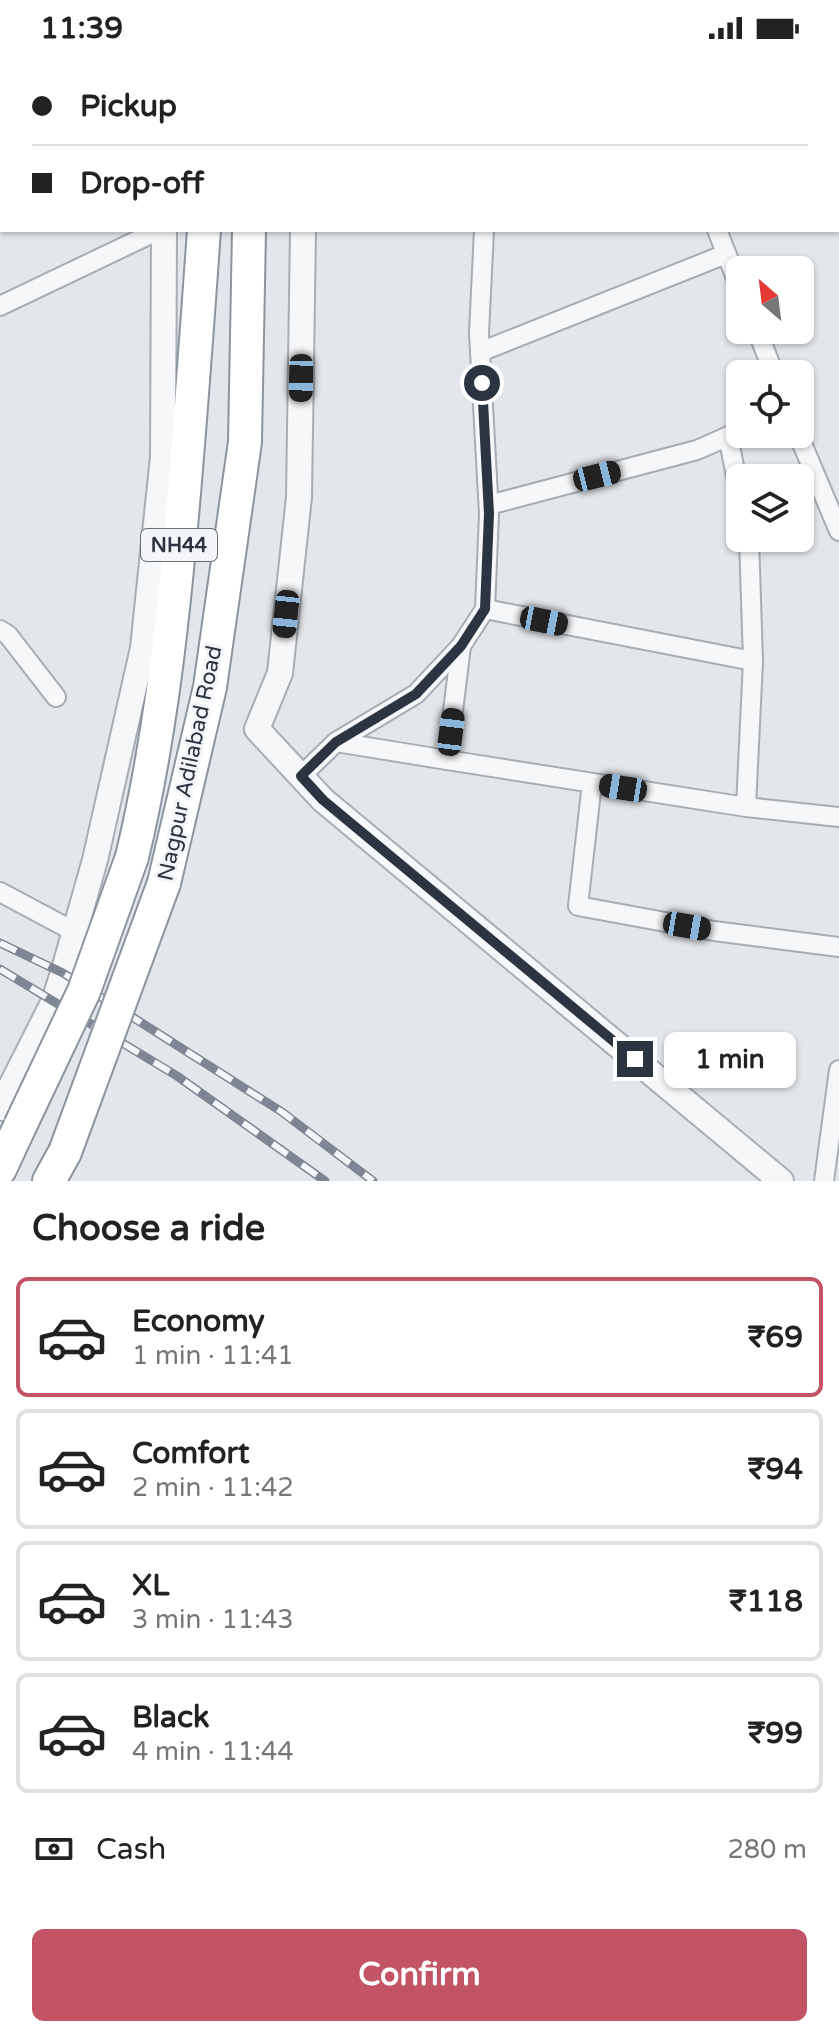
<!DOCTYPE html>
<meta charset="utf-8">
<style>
:root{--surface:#fff;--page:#f6f6f6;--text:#222;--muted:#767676;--line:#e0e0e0;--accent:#c35466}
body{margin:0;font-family:"Varela Round",sans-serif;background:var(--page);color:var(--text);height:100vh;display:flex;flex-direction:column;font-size:30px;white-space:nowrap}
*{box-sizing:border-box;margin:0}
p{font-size:26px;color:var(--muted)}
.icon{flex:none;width:44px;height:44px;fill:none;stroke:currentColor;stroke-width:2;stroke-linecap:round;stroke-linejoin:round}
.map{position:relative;height:1125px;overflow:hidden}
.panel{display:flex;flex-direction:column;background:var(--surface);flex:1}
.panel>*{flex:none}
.guide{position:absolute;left:0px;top:0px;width:840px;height:176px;box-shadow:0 2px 6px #0004;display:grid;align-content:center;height:176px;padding:0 32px;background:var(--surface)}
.needle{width:52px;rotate:332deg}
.tools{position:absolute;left:726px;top:200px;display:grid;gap:16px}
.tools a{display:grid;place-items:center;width:88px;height:88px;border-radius:12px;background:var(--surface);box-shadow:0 2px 6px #0004;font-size:40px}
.end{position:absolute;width:36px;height:36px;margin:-18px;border:10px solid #2c3441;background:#fff;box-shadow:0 0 0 4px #fff}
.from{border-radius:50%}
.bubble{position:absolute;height:56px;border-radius:12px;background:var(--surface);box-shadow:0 2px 6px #0004;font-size:26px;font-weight:700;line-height:56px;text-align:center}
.car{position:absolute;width:24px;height:48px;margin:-24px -12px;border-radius:10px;box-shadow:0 0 6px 2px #0007;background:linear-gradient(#222 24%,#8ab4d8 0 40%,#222 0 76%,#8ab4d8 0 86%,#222 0)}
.guide b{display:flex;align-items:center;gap:28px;height:76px;font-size:30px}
.guide b+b{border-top:2px solid var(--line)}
.guide i{width:20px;height:20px;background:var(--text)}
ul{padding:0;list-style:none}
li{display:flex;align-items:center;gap:24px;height:120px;margin:0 16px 12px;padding:0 16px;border:4px solid var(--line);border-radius:12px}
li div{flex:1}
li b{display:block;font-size:30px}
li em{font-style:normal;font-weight:700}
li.on{border-color:var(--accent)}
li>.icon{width:72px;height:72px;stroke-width:1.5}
h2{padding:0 32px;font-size:36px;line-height:96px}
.pay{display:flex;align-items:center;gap:20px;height:88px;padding:0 32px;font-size:30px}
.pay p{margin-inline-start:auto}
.action{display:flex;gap:16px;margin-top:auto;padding:16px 32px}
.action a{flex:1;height:92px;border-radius:12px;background:var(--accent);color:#fff;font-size:32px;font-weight:700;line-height:92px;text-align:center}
.status{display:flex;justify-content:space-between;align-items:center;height:56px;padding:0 40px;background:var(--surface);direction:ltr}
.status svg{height:22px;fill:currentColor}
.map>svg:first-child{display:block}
</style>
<div class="status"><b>11:39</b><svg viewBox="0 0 49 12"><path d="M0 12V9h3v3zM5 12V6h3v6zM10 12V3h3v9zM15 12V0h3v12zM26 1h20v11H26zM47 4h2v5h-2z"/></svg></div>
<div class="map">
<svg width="839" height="1125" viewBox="0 0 839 1125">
<rect width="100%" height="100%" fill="#e3e6ea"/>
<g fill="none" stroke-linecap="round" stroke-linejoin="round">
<!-- minor casing -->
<g stroke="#a8adb4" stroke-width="22">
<g id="minor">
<polyline points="483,0 483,2"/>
<polyline points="829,0 830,2"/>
<polyline points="525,2 529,0"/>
<polyline points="838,19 839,21"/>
<polyline points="0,93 2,92"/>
<polyline points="717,174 740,232"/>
<polyline points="0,250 159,174"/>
<polyline points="757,274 774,318"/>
<polyline points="480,296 726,198"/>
<polyline points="798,378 839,475"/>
<polyline points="728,380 740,440"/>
<polyline points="489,449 697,394 740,375"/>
<polyline points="485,553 753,605"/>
<polyline points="0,574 8,579 56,641"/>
<polyline points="336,686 447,704 461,590"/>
<polyline points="447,704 746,751 753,605 749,482"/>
<polyline points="301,720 336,686 416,638 461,590 485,553 489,458 479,277 484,174"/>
<polyline points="592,727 578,850 714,875 839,891"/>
<polyline points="746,751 839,761"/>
<polyline points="0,836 75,876"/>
<polyline points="824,1125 839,1014"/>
</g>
</g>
<!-- tertiary casing -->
<g stroke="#a8adb4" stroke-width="28">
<g id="tertiary">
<polyline points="167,2 167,0"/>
<polyline points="305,2 305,0"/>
<polyline points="303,174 299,441 280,617 257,673 323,744 781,1125"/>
<polyline points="0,1052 54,945 63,917 95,804 143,592 163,401 164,174"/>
</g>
</g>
<!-- trunk casing -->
<g stroke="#8c94a0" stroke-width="36">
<g id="trunk">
<polyline points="207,2 207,0"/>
<polyline points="253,2 253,0"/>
<path d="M 132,801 C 158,693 171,582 181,471 C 190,372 197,273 204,174"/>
<polyline points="164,827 210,631 245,386 249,174"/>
<polyline points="0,1113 20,1070"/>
<polyline points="49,1125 65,1096"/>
</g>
</g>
<!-- minor -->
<use href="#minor" stroke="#f6f7f9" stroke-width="18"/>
<!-- tertiary -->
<use href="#tertiary" stroke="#f6f7f9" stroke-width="24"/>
<!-- trunk -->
<use href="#trunk" stroke="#fff" stroke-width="32"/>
<!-- rail casing -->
<g stroke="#7e8693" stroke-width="9">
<g id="rail">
<polyline points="0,887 63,917 282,1056 373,1125"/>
<polyline points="0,913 177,1020 325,1125"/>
</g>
</g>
<!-- rail -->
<use href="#rail" stroke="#f3f5f8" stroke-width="6" stroke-dasharray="18" stroke-linecap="butt"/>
<!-- trunk-bridge casing -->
<g stroke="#8c94a0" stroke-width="36" stroke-linecap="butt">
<g id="trunk-bridge">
<polyline points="20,1070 84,935 132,801"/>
<polyline points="65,1096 164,827"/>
</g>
</g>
<!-- trunk-bridge -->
<use href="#trunk-bridge" stroke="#fff" stroke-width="32"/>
</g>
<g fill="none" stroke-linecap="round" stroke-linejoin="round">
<!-- route -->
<polyline stroke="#2c3441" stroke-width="10" points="482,327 489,458 485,553 461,590 416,638 336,686 301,720 323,744 635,1003"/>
</g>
<g text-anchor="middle" stroke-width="6" stroke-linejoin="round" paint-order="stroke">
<!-- shield labels -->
<rect fill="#f3f5f8" stroke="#686e78" stroke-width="2" x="141" y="473" width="76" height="32" rx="6"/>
<g font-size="20" font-weight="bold" fill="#2c3441">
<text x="179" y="496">NH44</text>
</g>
<!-- street labels -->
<g font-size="22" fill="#2c3441" stroke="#f3f5f8">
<text transform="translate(189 707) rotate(-78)" y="8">Nagpur Adilabad Road</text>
</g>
</g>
</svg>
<div class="tools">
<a><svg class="needle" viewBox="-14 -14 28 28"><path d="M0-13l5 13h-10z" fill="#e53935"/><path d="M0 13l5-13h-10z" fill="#767676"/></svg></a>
<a><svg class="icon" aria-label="locate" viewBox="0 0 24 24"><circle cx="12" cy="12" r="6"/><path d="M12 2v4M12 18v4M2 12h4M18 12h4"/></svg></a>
<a><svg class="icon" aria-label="layers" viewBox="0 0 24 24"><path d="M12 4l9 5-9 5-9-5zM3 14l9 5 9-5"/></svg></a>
</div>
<i class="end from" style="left:482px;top:327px"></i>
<i class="end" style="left:635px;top:1003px"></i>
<div class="bubble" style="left:664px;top:976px;width:132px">1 min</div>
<i class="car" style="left:301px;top:322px;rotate:181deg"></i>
<i class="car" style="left:597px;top:420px;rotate:76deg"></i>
<i class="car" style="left:286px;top:558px;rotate:186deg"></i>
<i class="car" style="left:544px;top:565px;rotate:101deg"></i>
<i class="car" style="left:451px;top:676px;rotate:7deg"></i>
<i class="car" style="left:623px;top:732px;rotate:279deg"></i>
<i class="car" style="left:687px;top:870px;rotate:100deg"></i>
<div class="guide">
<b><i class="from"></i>Pickup</b>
<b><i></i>Drop-off</b>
</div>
</div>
<section class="panel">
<h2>Choose a ride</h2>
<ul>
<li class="on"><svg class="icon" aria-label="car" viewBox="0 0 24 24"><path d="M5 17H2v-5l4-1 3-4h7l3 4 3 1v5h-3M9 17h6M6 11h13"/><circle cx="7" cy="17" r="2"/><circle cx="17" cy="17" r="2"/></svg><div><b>Economy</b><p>1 min · 11:41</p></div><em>₹69</em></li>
<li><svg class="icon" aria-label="car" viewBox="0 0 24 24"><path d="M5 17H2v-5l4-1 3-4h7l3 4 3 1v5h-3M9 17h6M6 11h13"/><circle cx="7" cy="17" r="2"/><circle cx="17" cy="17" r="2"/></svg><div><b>Comfort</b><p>2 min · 11:42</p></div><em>₹94</em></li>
<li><svg class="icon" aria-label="car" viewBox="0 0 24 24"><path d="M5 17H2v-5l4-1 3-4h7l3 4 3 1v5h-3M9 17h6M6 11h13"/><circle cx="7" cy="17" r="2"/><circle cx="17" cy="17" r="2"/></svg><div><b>XL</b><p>3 min · 11:43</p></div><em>₹118</em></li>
<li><svg class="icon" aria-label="car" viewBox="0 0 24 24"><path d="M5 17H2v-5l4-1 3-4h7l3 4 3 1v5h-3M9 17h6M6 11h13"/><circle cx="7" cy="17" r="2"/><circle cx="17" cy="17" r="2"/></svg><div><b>Black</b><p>4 min · 11:44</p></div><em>₹99</em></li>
</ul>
<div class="pay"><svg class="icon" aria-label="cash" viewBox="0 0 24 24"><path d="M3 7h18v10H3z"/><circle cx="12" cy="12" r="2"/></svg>Cash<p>280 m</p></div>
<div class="action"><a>Confirm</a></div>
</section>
